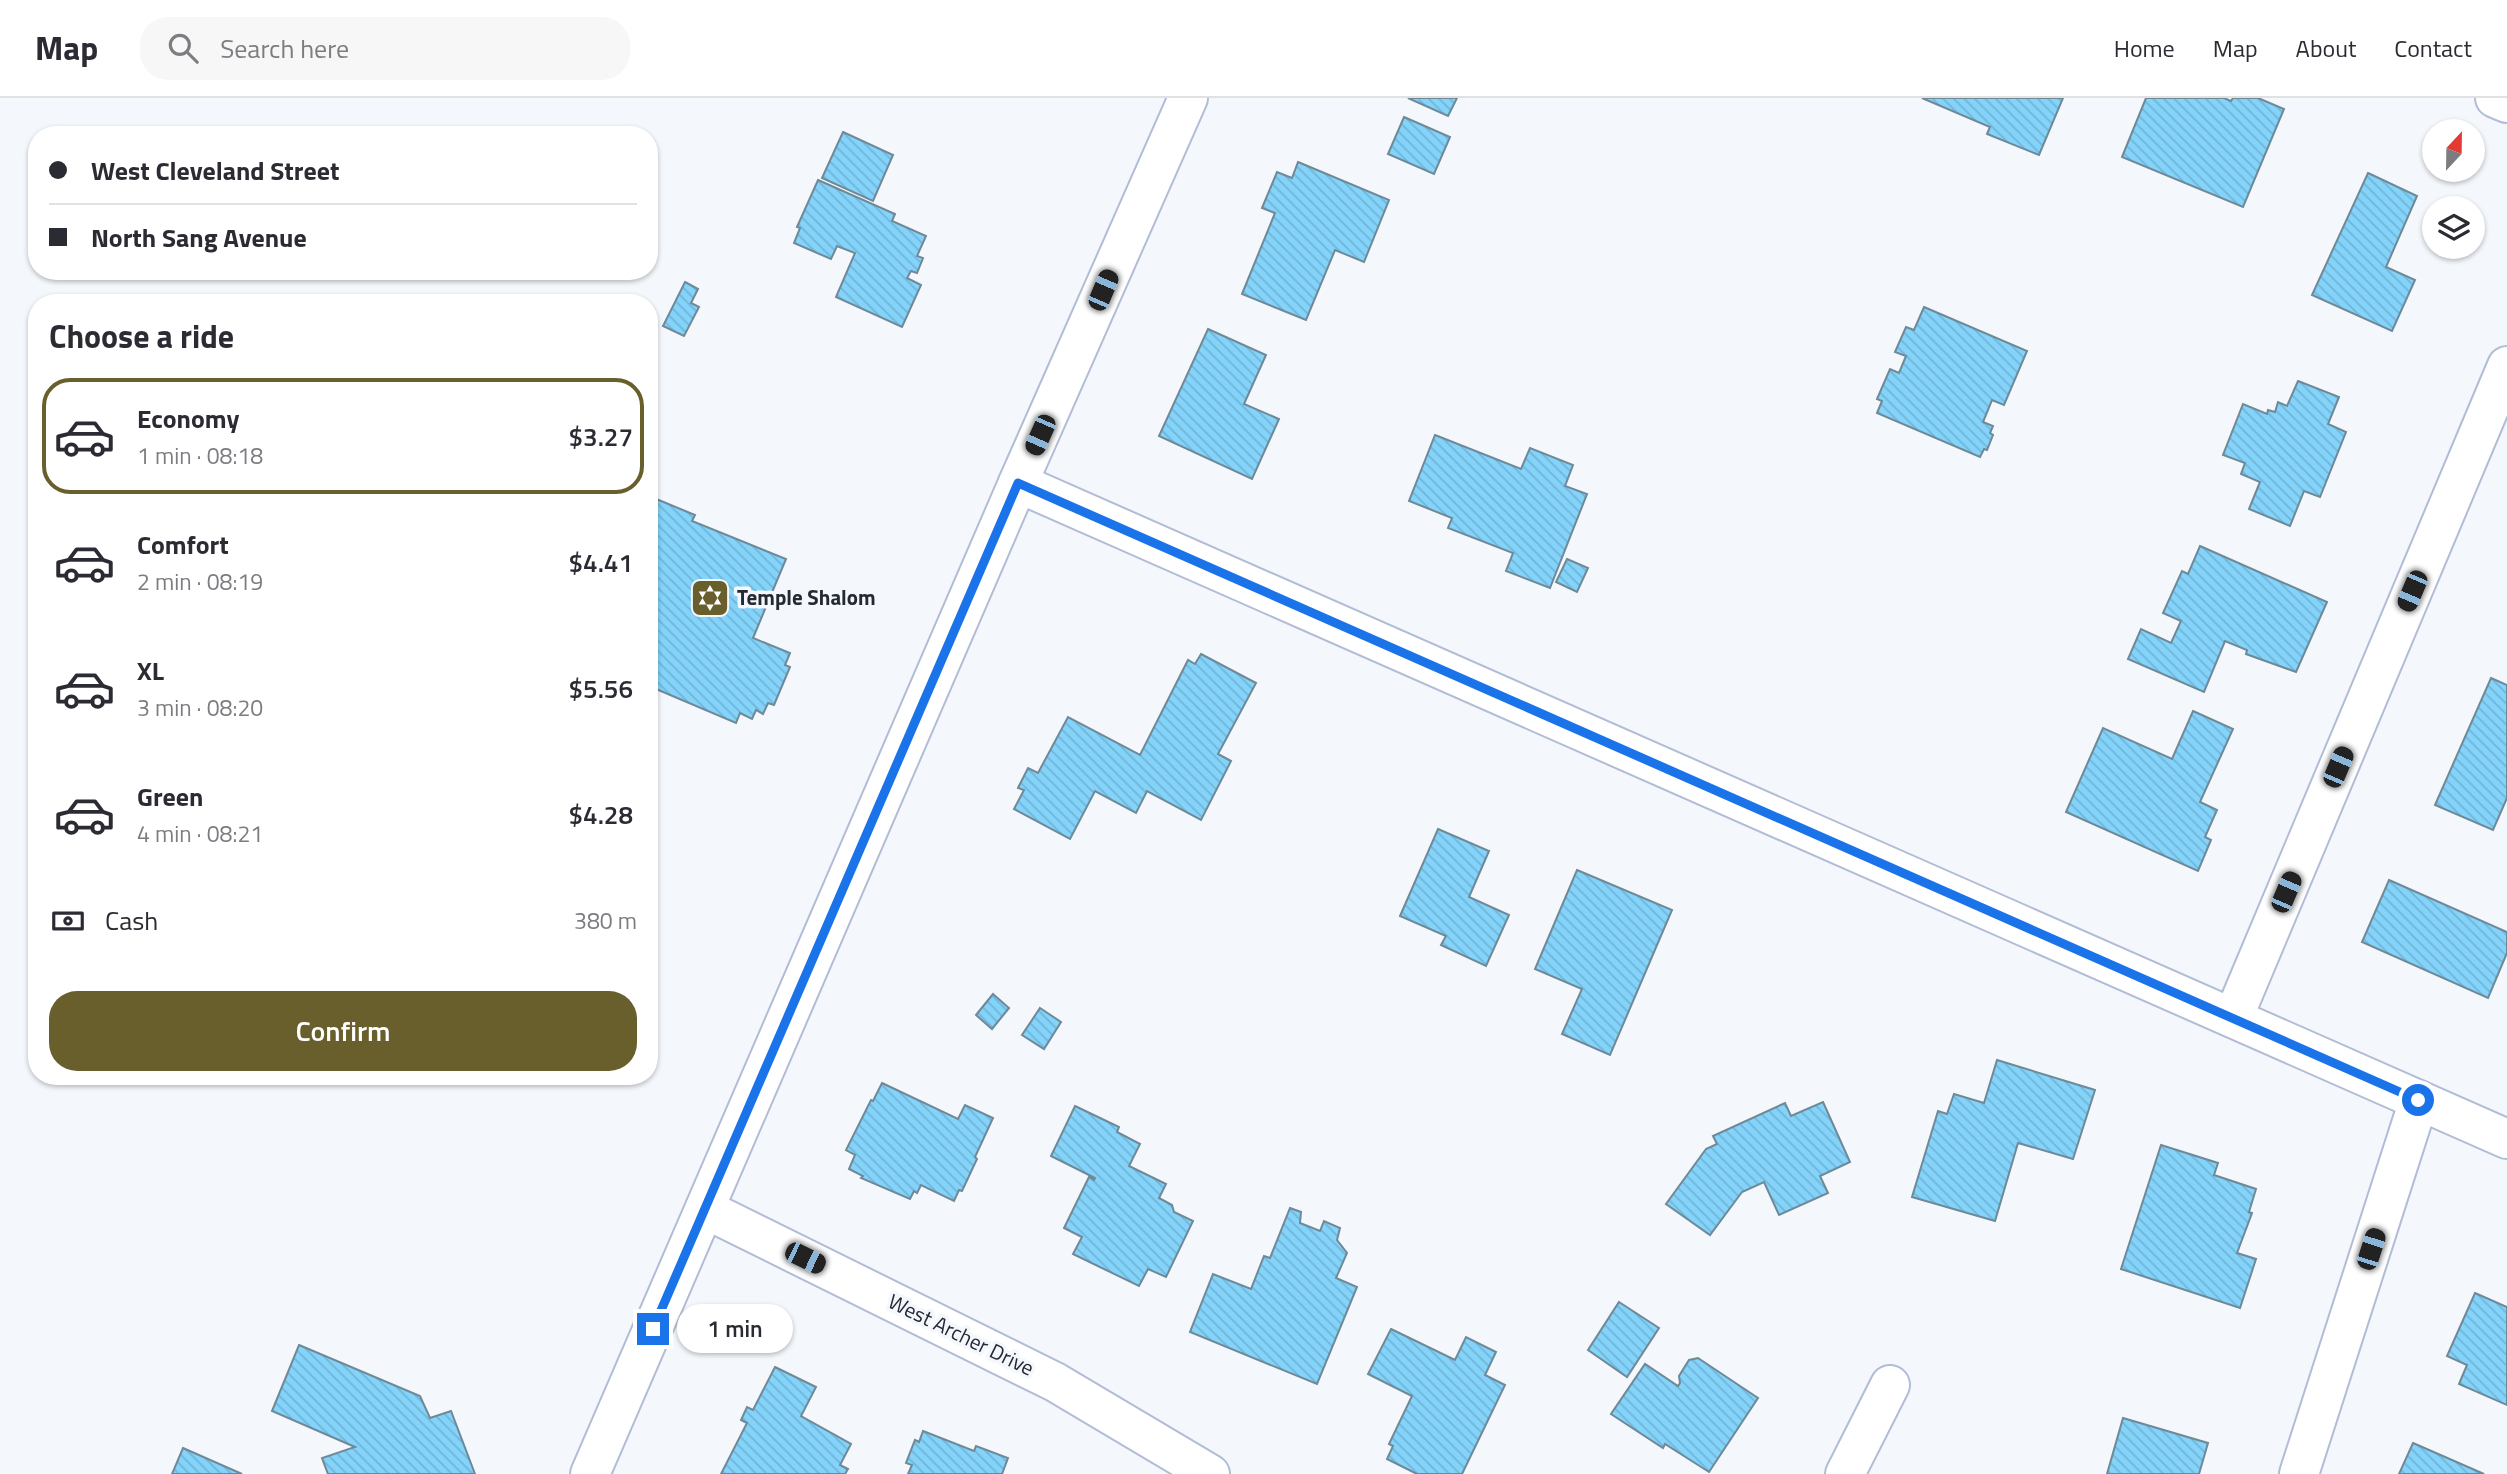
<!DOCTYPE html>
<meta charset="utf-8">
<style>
:root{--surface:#fff;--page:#f7f7f7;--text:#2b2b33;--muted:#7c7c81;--line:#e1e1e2;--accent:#695f2c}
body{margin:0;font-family:"Titillium Web",sans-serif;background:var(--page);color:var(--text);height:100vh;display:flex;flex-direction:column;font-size:26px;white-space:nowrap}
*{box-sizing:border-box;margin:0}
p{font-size:23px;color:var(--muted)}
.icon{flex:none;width:38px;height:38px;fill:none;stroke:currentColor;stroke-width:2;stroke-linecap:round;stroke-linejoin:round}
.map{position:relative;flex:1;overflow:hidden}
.panel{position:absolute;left:28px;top:196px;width:630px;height:791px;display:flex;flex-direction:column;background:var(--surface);border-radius:28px;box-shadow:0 2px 5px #0004}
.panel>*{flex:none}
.banner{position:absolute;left:28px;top:28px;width:630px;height:154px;border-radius:28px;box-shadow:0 2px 5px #0004;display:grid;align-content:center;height:154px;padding:0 21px;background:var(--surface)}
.needle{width:46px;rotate:22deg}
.controls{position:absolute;left:2422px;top:21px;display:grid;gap:14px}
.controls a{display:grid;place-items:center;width:63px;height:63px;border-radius:50%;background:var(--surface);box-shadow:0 2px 5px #0004;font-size:35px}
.end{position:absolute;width:32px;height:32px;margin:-16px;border:9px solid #1a73e8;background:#fff;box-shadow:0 0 0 4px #fff}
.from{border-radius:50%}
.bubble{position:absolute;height:49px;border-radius:24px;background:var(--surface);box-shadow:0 2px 5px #0004;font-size:23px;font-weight:600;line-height:49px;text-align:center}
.car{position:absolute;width:21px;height:42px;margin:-21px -10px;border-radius:9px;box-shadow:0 0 5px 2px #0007;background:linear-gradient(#222 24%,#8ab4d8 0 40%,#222 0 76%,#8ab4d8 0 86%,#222 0)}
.banner b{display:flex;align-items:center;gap:24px;height:66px;font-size:26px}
.banner b+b{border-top:2px solid var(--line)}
.banner i{width:18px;height:18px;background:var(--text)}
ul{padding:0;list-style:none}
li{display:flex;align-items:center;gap:21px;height:116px;margin:0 14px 10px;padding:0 7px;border:4px solid transparent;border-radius:28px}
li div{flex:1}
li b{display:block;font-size:26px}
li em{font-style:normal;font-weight:600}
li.current{border-color:var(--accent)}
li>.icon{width:63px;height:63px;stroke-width:1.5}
h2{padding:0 21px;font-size:32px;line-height:84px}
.pay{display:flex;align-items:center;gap:18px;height:77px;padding:0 21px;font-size:26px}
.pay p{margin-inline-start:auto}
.cta{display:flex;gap:14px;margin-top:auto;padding:14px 21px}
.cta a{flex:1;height:80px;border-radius:28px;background:var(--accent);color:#fff;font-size:28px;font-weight:600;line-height:80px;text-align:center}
header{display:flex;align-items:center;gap:42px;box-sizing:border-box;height:98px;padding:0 35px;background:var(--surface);border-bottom:2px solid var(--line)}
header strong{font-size:33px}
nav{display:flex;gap:38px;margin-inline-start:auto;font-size:24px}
.search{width:490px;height:63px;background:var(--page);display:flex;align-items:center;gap:18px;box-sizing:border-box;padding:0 24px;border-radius:28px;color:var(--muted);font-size:26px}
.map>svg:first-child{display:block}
</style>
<header>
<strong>Map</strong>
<div class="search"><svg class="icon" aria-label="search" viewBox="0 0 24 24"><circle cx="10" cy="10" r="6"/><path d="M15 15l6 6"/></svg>Search here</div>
<nav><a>Home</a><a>Map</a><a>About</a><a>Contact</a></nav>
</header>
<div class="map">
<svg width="2507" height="1376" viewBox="0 0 2507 1376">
<defs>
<pattern id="building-back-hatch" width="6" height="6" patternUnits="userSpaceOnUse" patternTransform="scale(1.75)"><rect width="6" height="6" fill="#83d3fa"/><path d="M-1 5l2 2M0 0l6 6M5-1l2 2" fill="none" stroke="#71b5d7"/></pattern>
</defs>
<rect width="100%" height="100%" fill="#f4f7fc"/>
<!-- building -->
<g fill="url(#building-back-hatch)" stroke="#6e8998" stroke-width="2">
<polygon points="1408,0 1457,0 1448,18"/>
<polygon points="1922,0 2063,0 2039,57 1987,36 1990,29"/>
<polygon points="2146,0 2224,0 2231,3 2233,0 2258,0 2284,11 2243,109 2122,59"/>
<polygon points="1404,19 1450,39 1434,76 1388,56"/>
<polygon points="843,34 893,57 873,103 822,80"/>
<polygon points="1298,64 1389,102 1364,164 1335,152 1306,222 1242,196 1275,115 1262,110 1277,74 1292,80"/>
<polygon points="2368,75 2417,98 2386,169 2415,182 2392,233 2312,197"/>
<polygon points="818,82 895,116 892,123 926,138 917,158 923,160 917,175 911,173 907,180 921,187 902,229 836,199 855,155 837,148 831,161 794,145 800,130 797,129"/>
<polygon points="685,184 698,191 691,205 699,209 684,238 663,228"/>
<polygon points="1924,209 2027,253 2004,307 1992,302 1983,324 1993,328 1990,335 1993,337 1987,352 1984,351 1980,359 1877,315 1882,303 1877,301 1890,271 1899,275 1906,258 1895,254 1906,229 1914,232"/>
<polygon points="1208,231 1266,257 1244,306 1279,321 1252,381 1159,338"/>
<polygon points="2298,283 2339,299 2328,326 2346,334 2320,399 2304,393 2290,428 2249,411 2260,384 2241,376 2245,365 2223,357 2243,306 2267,316 2268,312 2275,314 2278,304 2287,308"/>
<polygon points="1435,337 1521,371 1530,350 1573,367 1565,388 1587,396 1550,490 1506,473 1513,455 1448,430 1452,420 1409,403"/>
<polygon points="649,398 695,417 692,423 786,461 753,540 790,555 785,567 790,569 774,607 768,605 763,616 756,612 752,621 740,615 736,625 649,588"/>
<polygon points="2200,448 2327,504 2296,574 2246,556 2247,552 2225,543 2204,594 2128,561 2141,531 2171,545 2181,523 2163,515 2182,473 2188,476"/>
<polygon points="1567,461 1588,470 1577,494 1556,484"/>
<polygon points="1201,556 1256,585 1218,656 1231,663 1201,722 1147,693 1136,715 1095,693 1070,741 1014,711 1024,692 1018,690 1028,670 1038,675 1068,619 1140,657 1188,562 1195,566"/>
<polygon points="2491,580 2507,587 2507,700 2493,732 2435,707"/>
<polygon points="2193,613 2233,631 2200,704 2217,712 2205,739 2211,742 2198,773 2066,714 2103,630 2172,661"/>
<polygon points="1438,731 1489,753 1469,799 1509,817 1486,868 1441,847 1446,838 1400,818"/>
<polygon points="1577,772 1672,812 1610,957 1562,936 1582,891 1535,871"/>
<polygon points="2389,782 2507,834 2507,855 2488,900 2362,844"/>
<polygon points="993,896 1009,910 992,931 976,917"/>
<polygon points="1040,910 1061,924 1044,951 1022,937"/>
<polygon points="1997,962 2095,992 2073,1061 2018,1045 1995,1123 1912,1099 1938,1013 1947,1016 1954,996 1984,1005"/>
<polygon points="882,985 958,1021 965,1007 993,1020 975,1059 977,1061 962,1093 959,1092 954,1103 921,1087 917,1095 914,1093 910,1101 861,1080 863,1078 849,1071 855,1057 846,1052 871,1002 873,1003"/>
<polygon points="1823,1004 1850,1064 1820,1078 1828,1095 1779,1117 1764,1084 1742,1094 1710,1137 1666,1106 1706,1051 1717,1046 1713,1038 1785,1005 1791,1018"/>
<polygon points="1075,1008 1119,1029 1117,1034 1140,1046 1129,1068 1166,1086 1159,1100 1172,1107 1174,1114 1193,1123 1166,1179 1148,1171 1139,1188 1073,1156 1082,1139 1064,1130 1089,1079 1094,1082 1095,1080 1051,1058"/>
<polygon points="2161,1047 2218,1065 2214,1077 2256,1091 2249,1114 2252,1115 2237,1155 2256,1161 2240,1210 2121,1171"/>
<polygon points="1290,1110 1301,1114 1300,1125 1320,1133 1324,1123 1340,1130 1337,1142 1347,1155 1336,1180 1357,1189 1317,1286 1190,1234 1213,1176 1251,1191 1264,1158 1270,1160"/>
<polygon points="2475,1195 2507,1209 2507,1307 2459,1286 2467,1267 2447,1258"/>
<polygon points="1619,1204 1659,1230 1627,1279 1588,1252"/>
<polygon points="1391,1231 1455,1262 1466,1239 1496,1254 1485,1277 1505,1287 1462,1376 1417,1376 1387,1361 1393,1348 1389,1346 1412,1298 1368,1276"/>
<polygon points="299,1247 420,1298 430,1320 451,1313 475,1376 328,1376 322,1360 355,1349 272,1313"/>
<polygon points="1698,1260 1758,1300 1709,1374 1665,1346 1663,1350 1611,1316 1645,1266 1678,1288 1680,1285 1679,1278 1689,1262"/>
<polygon points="775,1269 816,1289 801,1318 851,1346 840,1367 848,1371 845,1376 721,1376 747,1325 741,1322 747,1309 753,1312"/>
<polygon points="2123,1320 2208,1345 2199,1376 2107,1376"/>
<polygon points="923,1333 974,1353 976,1348 1008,1360 1002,1376 908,1376 912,1367 906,1365 915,1342 919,1344"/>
<polygon points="2413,1345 2484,1376 2399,1376"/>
<polygon points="183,1350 242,1376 172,1376"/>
</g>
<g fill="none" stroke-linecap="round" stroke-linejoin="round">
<!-- minor casing -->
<g stroke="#b1bdd6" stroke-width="42">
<g id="minor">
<polyline points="2495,0 2507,5"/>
<polyline points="2233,920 2507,268"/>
<polyline points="705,1111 1055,1284 1210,1376"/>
<polyline points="590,1376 1018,385"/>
<polyline points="1845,1376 1890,1287"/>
<polyline points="2299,1376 2419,1002"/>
</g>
</g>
<!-- tertiary casing -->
<g stroke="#b1bdd6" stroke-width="42">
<polyline id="tertiary" points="1188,0 1018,385 2507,1041"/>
</g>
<!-- minor -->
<use href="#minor" stroke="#fff" stroke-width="38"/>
<!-- tertiary -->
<use href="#tertiary" stroke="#fff" stroke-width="38"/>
</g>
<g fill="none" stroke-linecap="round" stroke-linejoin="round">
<!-- route -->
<polyline stroke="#1a73e8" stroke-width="9" points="653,1231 1018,385 2418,1002"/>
</g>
<!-- icons -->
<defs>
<g id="synagogue-square" transform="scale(2.0125)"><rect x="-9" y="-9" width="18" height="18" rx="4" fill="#695f2c" stroke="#f4f7fc"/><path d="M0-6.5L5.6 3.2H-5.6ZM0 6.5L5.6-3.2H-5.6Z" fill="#fff"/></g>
</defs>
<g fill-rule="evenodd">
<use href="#synagogue-square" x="710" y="500"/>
</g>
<g text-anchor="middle" stroke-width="7" stroke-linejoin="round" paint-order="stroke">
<!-- poi labels -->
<g font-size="21" font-weight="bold" fill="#242933" stroke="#f4f7fc" text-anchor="start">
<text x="737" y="507">Temple Shalom</text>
</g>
<!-- street labels -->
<g font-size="21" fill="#242933" stroke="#f4f7fc">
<text transform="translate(961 1237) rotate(26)" y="7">West Archer Drive</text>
</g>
</g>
</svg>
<div class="controls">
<a><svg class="needle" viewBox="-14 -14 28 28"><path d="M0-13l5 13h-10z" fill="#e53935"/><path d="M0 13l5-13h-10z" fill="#7c7c81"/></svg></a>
<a><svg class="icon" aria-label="layers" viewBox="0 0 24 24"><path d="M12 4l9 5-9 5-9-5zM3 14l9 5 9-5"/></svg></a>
</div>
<i class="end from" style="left:2418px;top:1002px"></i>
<i class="end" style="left:653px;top:1231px"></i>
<div class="bubble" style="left:677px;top:1206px;width:116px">1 min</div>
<i class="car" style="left:1103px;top:192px;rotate:23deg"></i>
<i class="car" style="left:1040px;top:337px;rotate:204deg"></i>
<i class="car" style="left:2412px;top:493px;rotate:203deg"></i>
<i class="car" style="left:2338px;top:669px;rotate:23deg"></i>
<i class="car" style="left:2286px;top:794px;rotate:23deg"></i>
<i class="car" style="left:2371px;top:1151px;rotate:18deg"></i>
<i class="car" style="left:805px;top:1160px;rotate:116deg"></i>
<div class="banner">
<b><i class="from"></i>West Cleveland Street</b>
<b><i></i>North Sang Avenue</b>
</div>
<section class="panel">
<h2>Choose a ride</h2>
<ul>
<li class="current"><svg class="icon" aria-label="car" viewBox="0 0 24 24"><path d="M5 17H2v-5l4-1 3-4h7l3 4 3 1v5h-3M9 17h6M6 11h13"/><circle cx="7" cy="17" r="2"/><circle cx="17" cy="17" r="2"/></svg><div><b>Economy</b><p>1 min · 08:18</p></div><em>$3.27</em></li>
<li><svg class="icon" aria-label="car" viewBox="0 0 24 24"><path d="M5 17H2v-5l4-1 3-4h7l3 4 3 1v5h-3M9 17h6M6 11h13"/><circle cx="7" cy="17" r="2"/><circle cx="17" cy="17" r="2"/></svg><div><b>Comfort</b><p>2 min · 08:19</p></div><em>$4.41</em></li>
<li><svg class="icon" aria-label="car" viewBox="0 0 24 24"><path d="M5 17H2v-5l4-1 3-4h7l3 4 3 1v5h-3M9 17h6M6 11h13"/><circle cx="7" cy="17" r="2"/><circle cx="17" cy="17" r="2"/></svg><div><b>XL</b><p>3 min · 08:20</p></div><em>$5.56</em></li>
<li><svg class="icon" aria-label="car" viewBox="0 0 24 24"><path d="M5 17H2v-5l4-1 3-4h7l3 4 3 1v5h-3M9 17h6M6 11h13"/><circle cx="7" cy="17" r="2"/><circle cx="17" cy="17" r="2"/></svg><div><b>Green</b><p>4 min · 08:21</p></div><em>$4.28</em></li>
</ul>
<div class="pay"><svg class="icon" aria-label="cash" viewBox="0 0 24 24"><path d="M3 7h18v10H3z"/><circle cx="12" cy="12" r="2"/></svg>Cash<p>380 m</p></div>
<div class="cta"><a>Confirm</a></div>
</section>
</div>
